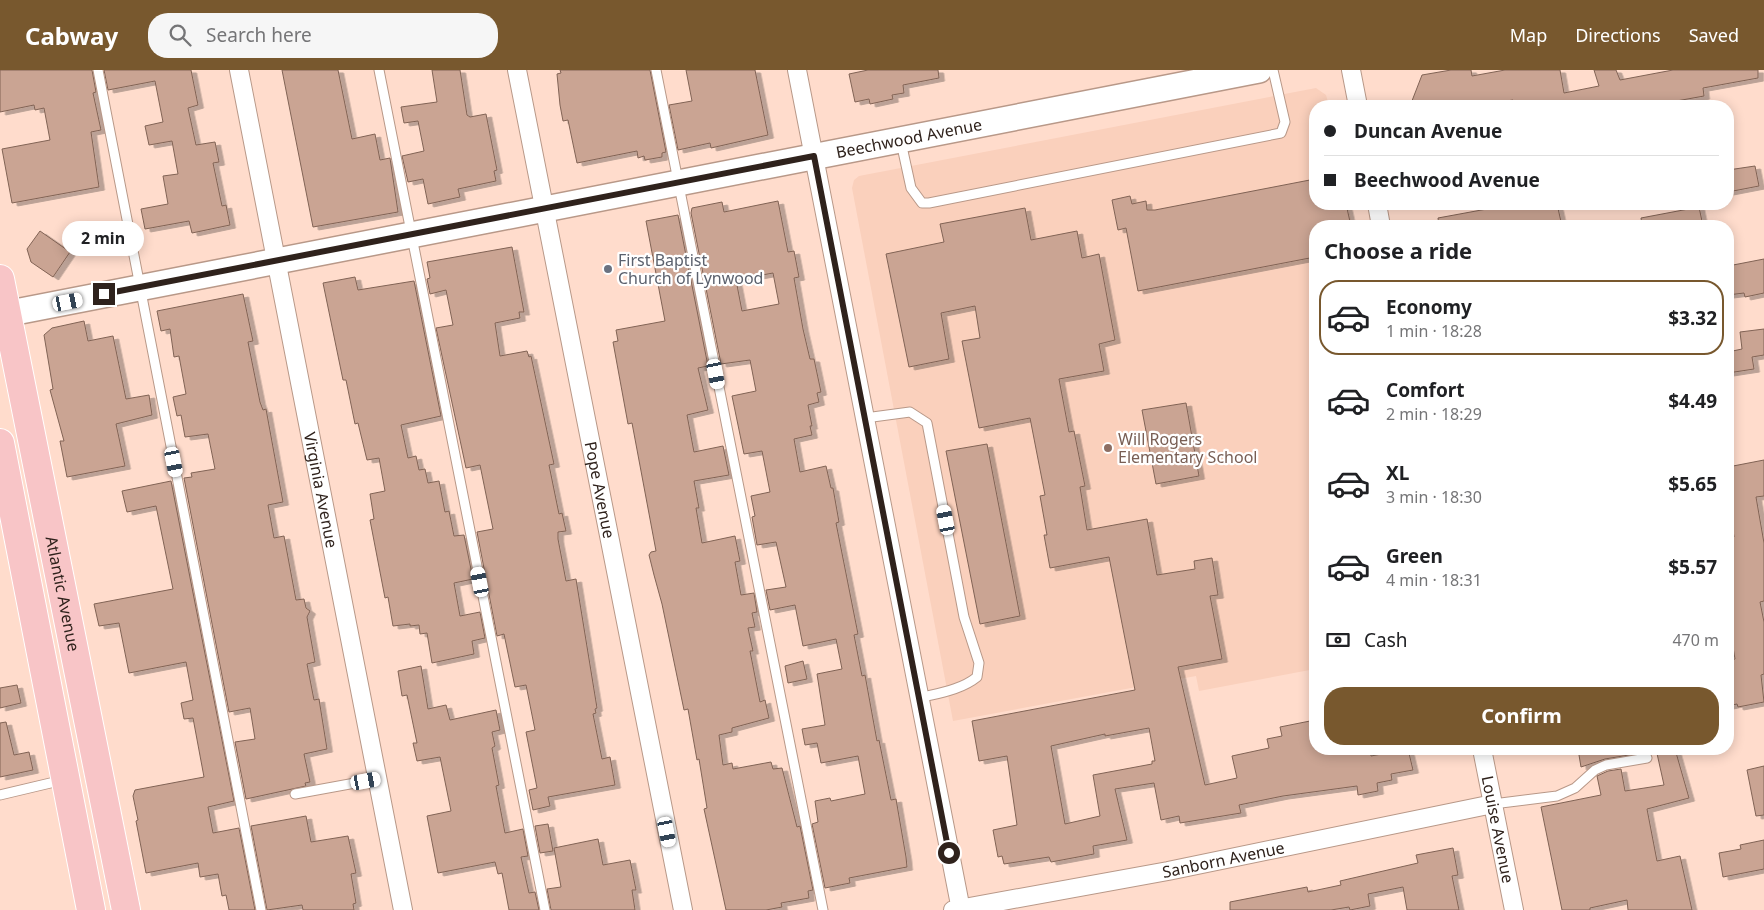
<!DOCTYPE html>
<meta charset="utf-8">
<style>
:root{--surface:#fff;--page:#f6f6f6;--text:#202124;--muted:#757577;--line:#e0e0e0;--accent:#78582e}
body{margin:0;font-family:"Noto Sans",sans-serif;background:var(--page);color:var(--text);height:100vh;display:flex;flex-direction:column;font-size:19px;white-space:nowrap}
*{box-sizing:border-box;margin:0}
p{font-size:16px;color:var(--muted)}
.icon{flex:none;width:28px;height:28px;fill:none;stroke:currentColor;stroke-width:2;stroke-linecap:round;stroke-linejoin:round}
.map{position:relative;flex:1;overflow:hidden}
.drawer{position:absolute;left:1309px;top:150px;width:425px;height:535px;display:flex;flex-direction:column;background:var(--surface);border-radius:20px;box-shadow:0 2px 12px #0003}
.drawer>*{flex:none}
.guide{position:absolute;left:1309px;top:30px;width:425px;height:110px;border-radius:20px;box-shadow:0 2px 12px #0003;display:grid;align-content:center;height:110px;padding:0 15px;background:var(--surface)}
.end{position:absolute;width:22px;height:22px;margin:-11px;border:6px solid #2f221c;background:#fff;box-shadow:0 0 0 2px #fff}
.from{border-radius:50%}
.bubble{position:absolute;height:35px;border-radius:18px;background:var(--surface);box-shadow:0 2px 12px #0003;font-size:16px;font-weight:700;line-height:35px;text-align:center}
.car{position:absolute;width:15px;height:30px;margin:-15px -8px;border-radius:6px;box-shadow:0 0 4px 1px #0007;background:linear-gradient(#fff 24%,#345 0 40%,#fff 0 76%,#345 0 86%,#fff 0)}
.guide b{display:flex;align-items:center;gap:18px;height:48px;font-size:19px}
.guide b+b{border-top:1px solid var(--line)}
.guide i{width:12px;height:12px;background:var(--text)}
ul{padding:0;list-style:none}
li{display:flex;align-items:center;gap:15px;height:75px;margin:0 10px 8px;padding:0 5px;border:2px solid transparent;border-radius:20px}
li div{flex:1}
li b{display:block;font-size:19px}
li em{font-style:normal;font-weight:700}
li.selected{border-color:var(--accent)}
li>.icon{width:45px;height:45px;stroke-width:1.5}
h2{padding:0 15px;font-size:22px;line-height:60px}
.pay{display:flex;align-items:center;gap:12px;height:55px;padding:0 15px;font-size:19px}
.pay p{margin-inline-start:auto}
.primary-button{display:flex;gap:10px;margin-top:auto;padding:10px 15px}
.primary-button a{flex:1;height:58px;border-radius:20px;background:var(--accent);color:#fff;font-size:20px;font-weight:700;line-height:58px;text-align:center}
header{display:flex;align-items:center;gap:30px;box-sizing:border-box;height:70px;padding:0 25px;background:var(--accent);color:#fff}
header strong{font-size:24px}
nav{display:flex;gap:28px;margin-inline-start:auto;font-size:18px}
.search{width:350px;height:45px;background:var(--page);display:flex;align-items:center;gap:12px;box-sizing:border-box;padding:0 18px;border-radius:20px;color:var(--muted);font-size:19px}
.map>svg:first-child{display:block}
</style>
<header>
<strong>Cabway</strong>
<div class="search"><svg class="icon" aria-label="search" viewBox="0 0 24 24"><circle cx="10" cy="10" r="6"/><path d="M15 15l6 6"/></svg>Search here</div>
<nav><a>Map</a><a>Directions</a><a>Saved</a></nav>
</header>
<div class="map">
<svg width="1764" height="840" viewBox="0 0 1764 840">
<defs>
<filter id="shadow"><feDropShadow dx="5.5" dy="3" stdDeviation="0" flood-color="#0004"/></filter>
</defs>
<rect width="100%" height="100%" fill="#ffdccc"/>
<!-- built -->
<polygon fill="#fad0bc" points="1316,18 1326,25 1329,36 1315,36 1315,134 1348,134 1352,156 1315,156 1315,599 1199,621 1196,606 953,651 852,118 854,110 859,106"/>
<!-- building -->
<g fill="#caa493" stroke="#816355" fill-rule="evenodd" filter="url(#shadow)">
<polygon points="0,0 92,0 96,22 93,23 101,60 91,62 99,117 12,133 2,79 50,70 44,38 35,40 34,35 0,42"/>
<polygon points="104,0 191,0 198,35 188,38 196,75 215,72 219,92 213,93 222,136 226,135 230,155 192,163 189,151 145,159 141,139 168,134 163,106 178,104 172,71 149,75 145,56 163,52 155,11 108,20"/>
<polygon points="282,0 338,0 352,69 375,64 380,90 390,88 398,142 313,157"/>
<polygon points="432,0 460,0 467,45 470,47 486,44 497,100 494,101 496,111 458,119 460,127 428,134 423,109 408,112 402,86 424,81 418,51 404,53 401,37 437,32"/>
<polygon points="560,0 650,0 666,82 662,83 662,87 645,90 644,86 638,88 637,81 577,93 568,50 563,51 560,35 557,4 561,3"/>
<polygon points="686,0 755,0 768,65 711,78 710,73 678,80 669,35 692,31"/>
<polygon points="868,0 938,0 939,8 903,15 904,23 892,25 893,29 870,34 869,29 855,32 849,4"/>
<polygon points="1451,0 1471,0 1472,6 1505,0 1560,0 1564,23 1599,16 1594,0 1616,0 1620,10 1673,0 1758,0 1758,8 1703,18 1704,26 1649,36 1513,36 1513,30 1474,36 1410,36 1422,5"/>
<polygon points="1755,96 1759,116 1728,122 1728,100"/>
<polygon points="1315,109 1315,134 1346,134 1351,156 1315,156 1315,187 1138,221 1126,158 1118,160 1112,130 1130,126 1132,134 1146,131 1147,140 1155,140"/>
<path d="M 778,131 L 788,182 L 794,181 L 799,207 L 794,208 L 803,259 L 810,289 L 814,289 L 821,322 L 817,323 L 819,332 L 808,335 L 812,356 L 810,356 L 812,365 L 794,369 L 800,402 L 826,396 L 831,418 L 833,418 L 839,452 L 836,453 L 858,564 L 854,565 L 862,606 L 865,605 L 877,671 L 879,670 L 891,730 L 896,729 L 906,787 L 907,797 L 849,808 L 850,813 L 825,818 L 812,754 L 818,752 L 815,731 L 830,728 L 831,731 L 865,724 L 858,686 L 821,693 L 817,673 L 805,675 L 802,659 L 825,655 L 817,604 L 842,599 L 836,569 L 803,576 L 795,535 L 770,540 L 766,520 L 786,517 L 776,472 L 757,475 L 752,447 L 755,446 L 751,426 L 770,422 L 762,381 L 744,384 L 732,326 L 756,321 L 750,290 L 721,294 L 691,143 L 692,138 L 722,132 L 724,142 ZM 773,203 L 779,234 L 742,241 L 736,210 Z"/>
<polygon points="1514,134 1557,134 1562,156 1439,156 1438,148"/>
<polygon points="1699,137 1703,156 1642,156 1641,148"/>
<path d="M 1025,138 L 1031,170 L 1077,161 L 1082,188 L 1099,184 L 1115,270 L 1099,274 L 1104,301 L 1059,309 L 1069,362 L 1074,361 L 1085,416 L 1080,417 L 1087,460 L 1147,449 L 1157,505 L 1195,499 L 1194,491 L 1212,488 L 1218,525 L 1210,526 L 1222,589 L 1178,597 L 1205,715 L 1237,708 L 1232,686 L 1269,678 L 1267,669 L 1282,666 L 1280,657 L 1315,650 L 1315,679 L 1370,679 L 1371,686 L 1408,679 L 1413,700 L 1391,704 L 1392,710 L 1377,713 L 1378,721 L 1358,725 L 1357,716 L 1283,726 L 1239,735 L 1241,743 L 1180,753 L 1179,746 L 1161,750 L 1154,713 L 1115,719 L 1127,770 L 1093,776 L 1094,784 L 1051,792 L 1049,787 L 1004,794 L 1002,786 L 998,787 L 993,760 L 1017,755 L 1007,686 L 979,691 L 972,651 L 1135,620 L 1109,487 L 1050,498 L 1044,465 L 1047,465 L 1040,426 L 1045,425 L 1030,348 L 979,358 L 962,271 L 980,268 L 975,236 L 941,243 L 949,289 L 909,297 L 886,184 L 944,172 L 940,154 ZM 1149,658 L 1155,691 L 1152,691 L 1152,694 L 1093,705 L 1100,746 L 1065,754 L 1051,676 L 1105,664 L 1105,666 Z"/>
<polygon points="678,145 708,296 698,298 708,340 687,345 694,382 723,376 729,405 694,411 699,438 696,438 702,473 735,466 740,491 735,492 741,525 754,523 757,542 752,543 755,557 748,558 753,581 750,581 760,632 765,630 769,648 732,658 732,662 719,665 723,695 732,693 733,699 771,692 773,699 782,698 797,757 800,756 813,820 808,821 809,828 781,833 782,837 766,840 726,840 704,739 707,738 699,689 697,690 688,639 684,640 662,534 654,505 649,485 651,482 656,481 632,353 628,354 613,272 618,271 616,260 665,251 646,151"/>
<polygon points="40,161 70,182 53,207 31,192 27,179"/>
<polygon points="512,177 524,242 519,242 520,248 495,253 500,286 527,281 529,287 531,286 554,394 549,395 559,444 562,443 566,461 558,462 558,469 566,511 576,509 597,638 595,639 596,643 593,644 602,689 610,687 615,715 548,727 550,736 533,740 529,720 537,718 526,662 535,660 526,615 515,617 504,564 497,566 477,462 493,459 480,395 466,398 436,258 453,255 446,220 430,224 427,209 430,208 427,192"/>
<polygon points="1764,189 1764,223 1745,227 1744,223 1728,225 1728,196"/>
<polygon points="355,207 358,220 414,211 441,346 401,355 408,388 416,386 419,400 425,399 428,413 439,411 445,442 449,441 454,466 464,465 473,509 454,513 460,546 480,542 485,568 472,571 474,584 432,593 427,563 420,564 419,555 410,556 410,554 393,556 388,527 385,528 370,450 374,449 370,424 385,421 379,388 367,390 358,353 355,354 346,310 343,310 323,213"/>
<polygon points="243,224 253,271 248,272 260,332 263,340 266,339 283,432 268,435 274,468 284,466 296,530 304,529 306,538 310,541 307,547 315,592 307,594 314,630 319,629 327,679 304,684 310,712 305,713 306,716 246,729 235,672 255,669 250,638 229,642 184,408 192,407 191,403 215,399 208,364 185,367 181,345 177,346 173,327 186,324 179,286 174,287 170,259 161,261 157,241"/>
<polygon points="84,251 88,271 113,266 126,329 149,325 152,345 116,354 125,396 67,407 60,371 64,371 50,320 53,319 44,265 52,258"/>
<polygon points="1764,259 1764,285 1752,287 1754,299 1728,303 1728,282 1742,279 1740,262"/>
<polygon points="1186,333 1199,406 1156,414 1142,340"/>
<polygon points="987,374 1020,546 980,554 946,381"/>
<polygon points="1764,390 1764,426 1756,427 1764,473 1764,531 1760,532 1764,552 1764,604 1761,605 1764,632 1738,637 1737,634 1728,636 1728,591 1735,589 1728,548 1728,468 1734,467 1728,428 1728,397"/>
<polygon points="171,411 234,731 208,737 213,763 239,758 255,840 229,840 226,825 222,826 218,804 200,807 198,793 146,803 136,751 138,750 133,726 135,720 204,707 193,648 184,649 181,633 193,630 186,592 129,603 119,553 99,556 94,534 173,519 156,436 127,442 122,421"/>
<polygon points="803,591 807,609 788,613 785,596"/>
<polygon points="421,596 428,639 446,635 450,650 496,640 500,660 492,662 495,676 492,678 499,715 496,716 505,763 523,759 528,786 521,787 529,823 535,822 539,840 509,840 502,803 498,804 495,792 438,803 427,746 451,741 440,687 417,691 413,673 417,673 407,625 402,626 398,601"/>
<polygon points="17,615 21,633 0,638 0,618"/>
<polygon points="6,652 14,685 29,682 33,700 0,707 0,653"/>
<polygon points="1578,679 1635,679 1635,684 1605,689 1581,697"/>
<polygon points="1656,679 1675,679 1689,728 1647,739 1657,791 1680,786 1692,840 1628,840 1627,830 1590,838 1590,840 1562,840 1541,737 1601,725 1597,706 1608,701 1621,699 1625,721 1664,715"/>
<polygon points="1764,696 1764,745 1756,746 1747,700"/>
<polygon points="306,746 311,772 348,766 356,803 351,804 356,833 353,834 354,840 303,840 302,835 267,840 251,756"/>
<polygon points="548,754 553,781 540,783 535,756"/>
<polygon points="598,769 603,795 630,790 636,820 632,820 635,840 551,840 547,819 561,817 554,778"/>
<polygon points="1764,770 1764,799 1723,807 1719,783 1741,779 1740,775"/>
<polygon points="1453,778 1458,805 1452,806 1459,840 1407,840 1403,817 1368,824 1370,836 1350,840 1349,837 1331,840 1230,840 1230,832 1307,817 1308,822 1341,815 1340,811 1418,793 1416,785"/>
</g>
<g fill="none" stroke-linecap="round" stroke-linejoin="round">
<!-- lane casing -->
<g stroke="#b89888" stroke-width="11">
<g id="lane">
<polyline points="98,0 261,840"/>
<polyline points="379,0 545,840"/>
<polyline points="656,0 823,840"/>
<polyline points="901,72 911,118 922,133 929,133 1281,63 1285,52 1273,0"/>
<path d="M 865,348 L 910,342 L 927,353 L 964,547 L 979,593 L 977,607 C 961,620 939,623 919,628"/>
<polyline points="295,724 377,709"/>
<polyline points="0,725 63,710"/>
<polyline points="1493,734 1557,726 1575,718 1595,700 1606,695 1647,688"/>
</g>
</g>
<!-- street casing -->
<g stroke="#b89888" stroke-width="20">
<g id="street">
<path id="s1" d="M 239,0 L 403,840"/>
<path id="s2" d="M 517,0 L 683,840"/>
<polyline points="797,0 961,840"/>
<polyline points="1351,0 1358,36"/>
<polyline points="1377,134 1381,156"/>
<path id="s3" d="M 1482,679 L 1514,840"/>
<path id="s4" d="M 953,840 L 1168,801 L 1493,734"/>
</g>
</g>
<!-- secondary casing -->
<g stroke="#b89888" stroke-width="28">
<g id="secondary">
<path id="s5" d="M 0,245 L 1259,0"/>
</g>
</g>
<!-- primary casing -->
<g stroke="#fff" stroke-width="30">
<g id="primary">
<path id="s6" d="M 0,209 L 126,840"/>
<polyline points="0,373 91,840"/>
</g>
</g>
<!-- lane -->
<use href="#lane" stroke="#fff" stroke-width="9"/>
<!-- street -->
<use href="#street" stroke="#fff" stroke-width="18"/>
<!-- secondary -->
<use href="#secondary" stroke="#fff" stroke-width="25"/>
<!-- primary -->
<use href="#primary" stroke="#f8c5c7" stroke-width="28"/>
</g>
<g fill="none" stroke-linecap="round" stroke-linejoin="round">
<!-- route -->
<polyline stroke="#2f221c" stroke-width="6" points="104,224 814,86 949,783"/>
</g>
<!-- markers -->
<circle fill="#6b7280" stroke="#fff" stroke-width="2" cx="608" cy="199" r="5"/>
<circle fill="#8d6e63" stroke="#fff" stroke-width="2" cx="1108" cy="378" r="5"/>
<g text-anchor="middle" stroke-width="4.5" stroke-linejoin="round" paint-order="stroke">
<!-- street labels -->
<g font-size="16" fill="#2f221c" stroke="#fff">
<text dy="6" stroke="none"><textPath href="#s5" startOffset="926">Beechwood Avenue</textPath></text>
<text dy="6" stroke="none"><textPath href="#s1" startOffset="428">Virginia Avenue</textPath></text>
<text dy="6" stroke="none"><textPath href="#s2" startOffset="428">Pope Avenue</textPath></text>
<text dy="6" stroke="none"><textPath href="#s6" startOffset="321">Atlantic Avenue</textPath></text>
<text dy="6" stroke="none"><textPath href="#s3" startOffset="82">Louise Avenue</textPath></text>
<text dy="6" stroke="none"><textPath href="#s4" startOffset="275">Sanborn Avenue</textPath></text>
</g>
<!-- worship labels -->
<g font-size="16" fill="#5b616d" stroke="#fff" text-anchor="start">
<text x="618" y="196">First Baptist<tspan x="618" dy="18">Church of Lynwood</tspan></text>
</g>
<!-- education labels -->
<g font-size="16" fill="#785e54" stroke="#fff" text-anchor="start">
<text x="1118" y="375">Will Rogers<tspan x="1118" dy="18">Elementary School</tspan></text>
</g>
</g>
</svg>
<i class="end from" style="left:949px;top:783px"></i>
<i class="end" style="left:104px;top:224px"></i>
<div class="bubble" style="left:62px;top:151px;width:82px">2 min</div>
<i class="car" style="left:68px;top:232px;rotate:79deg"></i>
<i class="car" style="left:716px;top:304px;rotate:169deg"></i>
<i class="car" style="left:174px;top:392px;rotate:169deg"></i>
<i class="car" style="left:946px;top:450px;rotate:349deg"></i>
<i class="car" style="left:480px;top:512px;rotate:349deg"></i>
<i class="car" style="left:366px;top:711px;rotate:80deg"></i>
<i class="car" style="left:667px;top:762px;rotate:169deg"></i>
<div class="guide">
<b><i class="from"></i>Duncan Avenue</b>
<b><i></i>Beechwood Avenue</b>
</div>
<section class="drawer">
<h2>Choose a ride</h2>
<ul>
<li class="selected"><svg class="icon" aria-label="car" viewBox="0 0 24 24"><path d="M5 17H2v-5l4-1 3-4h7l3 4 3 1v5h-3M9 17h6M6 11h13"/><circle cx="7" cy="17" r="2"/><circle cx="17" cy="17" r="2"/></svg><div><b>Economy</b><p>1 min · 18:28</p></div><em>$3.32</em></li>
<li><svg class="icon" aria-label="car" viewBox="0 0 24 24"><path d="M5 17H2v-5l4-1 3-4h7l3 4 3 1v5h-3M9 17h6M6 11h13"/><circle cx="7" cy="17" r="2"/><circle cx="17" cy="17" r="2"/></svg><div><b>Comfort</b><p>2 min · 18:29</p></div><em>$4.49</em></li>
<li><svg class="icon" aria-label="car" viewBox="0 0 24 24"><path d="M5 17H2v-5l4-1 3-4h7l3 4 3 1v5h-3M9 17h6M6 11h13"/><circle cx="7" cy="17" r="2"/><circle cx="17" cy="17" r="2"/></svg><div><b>XL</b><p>3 min · 18:30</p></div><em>$5.65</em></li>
<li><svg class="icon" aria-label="car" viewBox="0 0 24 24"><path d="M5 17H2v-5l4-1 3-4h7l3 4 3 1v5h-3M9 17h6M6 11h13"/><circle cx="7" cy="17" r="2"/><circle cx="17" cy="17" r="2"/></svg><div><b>Green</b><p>4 min · 18:31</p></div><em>$5.57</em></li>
</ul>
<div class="pay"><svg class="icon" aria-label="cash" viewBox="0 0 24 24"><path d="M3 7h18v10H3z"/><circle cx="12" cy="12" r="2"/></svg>Cash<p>470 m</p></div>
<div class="primary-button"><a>Confirm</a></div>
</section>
</div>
